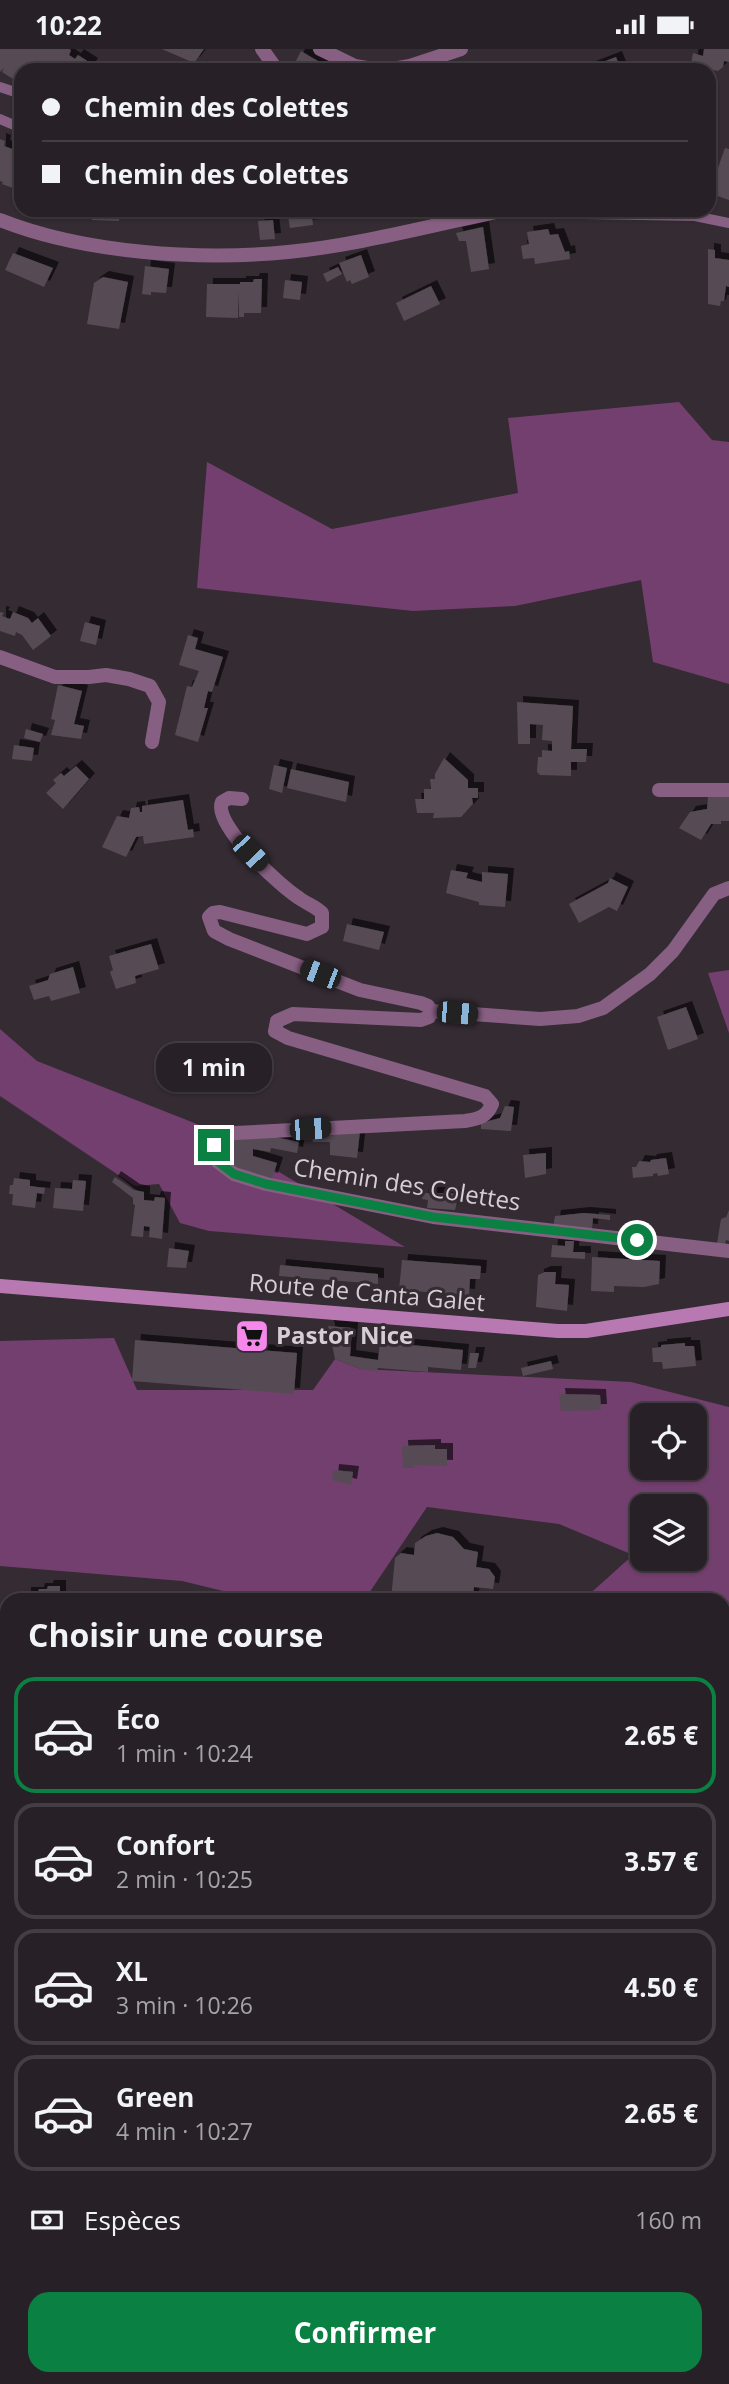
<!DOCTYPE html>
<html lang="fr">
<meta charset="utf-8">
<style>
:root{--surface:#272026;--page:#332d32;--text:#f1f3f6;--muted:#a4a3a7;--line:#433e43;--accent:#0b8043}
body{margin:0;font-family:"Open Sans",sans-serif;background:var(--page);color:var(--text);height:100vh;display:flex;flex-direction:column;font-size:26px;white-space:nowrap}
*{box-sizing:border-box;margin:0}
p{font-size:23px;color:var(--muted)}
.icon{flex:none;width:38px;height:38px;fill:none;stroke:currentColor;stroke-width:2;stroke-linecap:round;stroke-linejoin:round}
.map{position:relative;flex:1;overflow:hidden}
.drawer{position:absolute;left:0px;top:1544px;width:730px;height:793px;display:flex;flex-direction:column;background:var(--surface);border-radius:21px 21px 0 0;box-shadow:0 2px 5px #0004,0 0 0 2px var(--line)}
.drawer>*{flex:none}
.guide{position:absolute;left:14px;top:14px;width:702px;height:154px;border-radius:21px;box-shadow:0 2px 5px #0004,0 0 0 2px var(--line);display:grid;align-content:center;height:154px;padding:0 28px;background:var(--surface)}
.tools{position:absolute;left:630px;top:1354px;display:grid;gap:14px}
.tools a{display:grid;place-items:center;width:77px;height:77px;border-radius:14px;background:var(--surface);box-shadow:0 2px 5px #0004,0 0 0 2px var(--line);font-size:35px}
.end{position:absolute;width:32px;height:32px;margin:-16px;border:9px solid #0b8043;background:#fff;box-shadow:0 0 0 4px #fff}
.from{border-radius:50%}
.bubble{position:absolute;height:49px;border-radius:21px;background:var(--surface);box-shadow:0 2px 5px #0004,0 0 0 2px var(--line);font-size:23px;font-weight:700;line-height:49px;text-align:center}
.car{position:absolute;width:21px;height:42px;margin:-21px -10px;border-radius:9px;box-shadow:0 0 5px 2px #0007;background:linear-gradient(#222 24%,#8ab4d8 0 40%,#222 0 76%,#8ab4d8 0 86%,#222 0)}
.guide b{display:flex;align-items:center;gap:24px;height:66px;font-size:26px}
.guide b+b{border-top:2px solid var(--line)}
.guide i{width:18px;height:18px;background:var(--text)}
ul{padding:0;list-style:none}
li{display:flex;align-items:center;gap:21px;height:116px;margin:0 14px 10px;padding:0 14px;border:4px solid var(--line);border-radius:21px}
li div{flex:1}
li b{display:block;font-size:26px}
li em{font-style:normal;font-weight:700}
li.selected{border-color:var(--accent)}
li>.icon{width:63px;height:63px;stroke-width:1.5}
h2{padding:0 28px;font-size:32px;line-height:84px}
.pay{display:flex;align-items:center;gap:18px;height:77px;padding:0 28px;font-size:26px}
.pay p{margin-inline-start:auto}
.button{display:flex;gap:14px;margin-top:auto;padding:14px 28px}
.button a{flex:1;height:80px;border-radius:21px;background:var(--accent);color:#fff;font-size:28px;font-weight:700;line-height:80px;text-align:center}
.status{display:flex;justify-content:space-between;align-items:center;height:49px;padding:0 35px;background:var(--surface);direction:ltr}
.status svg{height:19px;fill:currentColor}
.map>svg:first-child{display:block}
</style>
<div class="status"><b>10:22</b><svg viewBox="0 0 49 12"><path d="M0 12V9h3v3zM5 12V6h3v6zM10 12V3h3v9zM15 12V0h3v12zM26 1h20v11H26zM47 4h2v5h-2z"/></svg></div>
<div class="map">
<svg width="729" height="2335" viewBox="0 0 729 2335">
<defs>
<filter id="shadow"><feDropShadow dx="6" dy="-6" stdDeviation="0" flood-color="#0009"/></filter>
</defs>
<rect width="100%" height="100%" fill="#342b33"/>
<!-- green -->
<g fill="#733f6e" fill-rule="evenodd">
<polygon points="679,353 712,391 729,393 729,635 653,613 641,531 515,557 413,562 197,539 207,413 332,480 518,444 508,369"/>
<polygon points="729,921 729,984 708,924"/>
<polygon points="0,980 37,1012 202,1077 405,1198 209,1182 180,1174 159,1135 135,1137 0,1047"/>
<path d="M 114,1289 L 137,1341 L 313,1341 L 335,1310 L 361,1320 L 631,1333 L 729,1358 L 729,1594 L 723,1594 L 723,1550 L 584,1550 L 633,1506 L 559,1475 L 427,1458 L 365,1550 L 256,1550 L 182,1532 L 0,1517 L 0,1292 ZM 642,1367 L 695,1367 L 695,1419 L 642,1419 ZM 642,1458 L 695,1458 L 695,1510 L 642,1510 Z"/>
<polygon points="7,2159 7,2329 673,2329 675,2335 0,2335 0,2160"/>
</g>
<!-- building -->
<g fill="#564b54" filter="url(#shadow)">
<polygon points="0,0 69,0 71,1 69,6 75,10 78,6 92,15 88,21 22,21 24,18 22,17 13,30 2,23 4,19 0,23"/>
<polygon points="162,0 204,0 194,14"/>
<polygon points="704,0 729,0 729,13 724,12 723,18 718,22 713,21 712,26 709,25 709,21 690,21 693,4 703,7"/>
<polygon points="301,2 311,8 334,21 304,21 305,19 295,14"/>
<polygon points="616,8 621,21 628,18 630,21 582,21"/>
<polygon points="0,90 5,92 4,97 21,103 21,142 2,135 3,133 0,132"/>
<polygon points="725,99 729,100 729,151 709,144"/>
<polygon points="76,161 120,161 119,172 92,171 92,164 76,163"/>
<polygon points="156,161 181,161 180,169 155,167"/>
<polygon points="287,161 311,161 313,176 290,179"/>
<polygon points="273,171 275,190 260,191 258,172"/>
<polygon points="483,178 489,220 471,223 466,192 459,192 456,184"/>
<polygon points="548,180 550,186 558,185 565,203 569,202 570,210 535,215 534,209 523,210 521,197 529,195 527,183"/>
<polygon points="708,200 715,201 715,209 729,211 729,238 726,237 724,252 721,252 720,257 708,255"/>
<polygon points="13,204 53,219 44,238 5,221"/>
<polygon points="361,206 369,228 352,235 350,231 347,233 339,214"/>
<polygon points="145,217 169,220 166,244 151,243 151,246 142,245"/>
<polygon points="338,218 342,225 327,233 323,225"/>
<polygon points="103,228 128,233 119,280 87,275 94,234"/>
<polygon points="254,230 262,230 261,264 244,264 244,268 239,268 239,242 238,269 206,268 207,235 240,235 240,233 253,233"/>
<polygon points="285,231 302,233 300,251 283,249"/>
<polygon points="431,237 440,255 404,272 396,254"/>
<polygon points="0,563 4,564 2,567 10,570 13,563 28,569 32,574 38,569 51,587 33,601 22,586 16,583 15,587 0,582"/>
<polygon points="85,573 100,577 96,596 80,592"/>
<polygon points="188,586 198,589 195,600 223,608 212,643 208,642 204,659 208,659 198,693 175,686 187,637 192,638 199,622 179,616"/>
<polygon points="58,636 82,642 74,675 84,677 81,690 51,686 55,671 51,670"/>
<polygon points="517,653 573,657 571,700 587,700 586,713 571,713 571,727 540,726 537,723 538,708 542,708 542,701 552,702 552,692 542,691 543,676 530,675 530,695 518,695"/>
<polygon points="26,680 43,685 40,693 24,689"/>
<polygon points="14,696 34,699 32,712 12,710"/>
<polygon points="444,709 468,731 468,739 478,739 478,749 472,749 473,755 461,768 433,769 434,764 417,764 415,750 424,750 424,740 431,740 430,730 435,730 435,725"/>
<polygon points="274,716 287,719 282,744 269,740"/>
<polygon points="76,717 89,730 63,760 46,744 56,734 53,731 61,724 64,727"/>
<polygon points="291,720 349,733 346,753 287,739"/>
<polygon points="708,747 729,747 729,772 721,772 721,775 711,775 701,791 679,779 690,763 707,760"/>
<polygon points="183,751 188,781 193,780 194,788 144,795 143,787 136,788 126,808 102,798 117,767 129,769 131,759 139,758 140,763 142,763 142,757"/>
<polygon points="451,821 468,824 466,829 482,833 482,823 508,825 505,858 479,856 479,853 446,844"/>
<polygon points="610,829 628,838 617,862 609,858 579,874 569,855 608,834"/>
<polygon points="347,875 384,883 379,901 343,892"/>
<polygon points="151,895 159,920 135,927 136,934 116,940 110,923 113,921 109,907"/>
<polygon points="73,918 80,944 51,952 49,947 34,951 29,937 48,931 50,925"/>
<polygon points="686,958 698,990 668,1001 657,968"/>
<polygon points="505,1057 514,1058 511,1082 481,1080 481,1074 500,1069"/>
<polygon points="310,1081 360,1082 357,1109 330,1106 330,1093 313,1093"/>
<polygon points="265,1086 299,1093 297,1104 271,1099 270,1103 253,1100 253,1107 277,1114 272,1130 239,1120 222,1108 219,1099 221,1092"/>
<polygon points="546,1104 546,1125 525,1129 523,1106"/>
<polygon points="666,1109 669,1125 658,1127 657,1124 653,1125 653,1127 633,1129 632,1118 636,1118 639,1112 650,1113 651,1111"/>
<polygon points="115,1128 134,1141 144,1143 144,1151 154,1152 155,1148 165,1149 162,1190 149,1188 150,1178 144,1177 143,1188 131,1187 135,1156 133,1155 133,1149 112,1133"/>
<polygon points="14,1129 30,1131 30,1137 45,1139 44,1145 37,1144 35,1159 12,1156 13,1145 9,1145 10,1136 13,1136"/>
<polygon points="73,1131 86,1132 83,1162 53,1159 55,1139 72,1140"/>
<polygon points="423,1144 459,1144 455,1161 427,1159 428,1151 422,1150"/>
<polygon points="729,1161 729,1192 726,1191 725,1195 717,1194 721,1170 726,1168"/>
<polygon points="584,1164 610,1166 610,1171 593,1169 592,1181 553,1178 555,1167"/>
<polygon points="565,1192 574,1192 573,1203 585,1203 585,1210 551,1208 552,1196 565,1197"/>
<polygon points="169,1199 189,1202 186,1219 167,1218"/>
<polygon points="592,1208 660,1212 659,1235 644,1238 614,1237 614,1243 591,1242"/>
<polygon points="402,1211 481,1217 480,1230 470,1230 469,1246 399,1241"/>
<polygon points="280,1216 378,1225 378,1235 279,1227"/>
<polygon points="545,1223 556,1223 555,1235 569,1236 567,1262 536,1258 538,1226"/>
<polygon points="328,1277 352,1279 350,1307 378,1311 380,1293 463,1301 461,1321 428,1318 428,1323 378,1319 377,1322 361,1320 335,1310"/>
<polygon points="135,1291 297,1304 294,1345 132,1332"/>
<polygon points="685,1294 685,1297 694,1297 696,1317 663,1320 662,1313 653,1313 652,1299 661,1298 661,1296"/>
<polygon points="470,1304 479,1304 476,1319 468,1319"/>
<polygon points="551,1312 553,1320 523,1327 521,1319"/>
<polygon points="559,1345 600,1346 601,1361 561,1362"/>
<polygon points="435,1396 435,1400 447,1400 447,1417 414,1416 415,1419 403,1419 402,1397"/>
<polygon points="333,1421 353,1423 351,1436 332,1431"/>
<polygon points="437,1484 453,1488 464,1500 478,1503 476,1518 489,1520 495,1528 493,1540 474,1538 473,1549 416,1543 415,1550 391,1550 395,1509 401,1504 414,1506 415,1494 426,1487"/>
<polygon points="48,1537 60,1537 60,1550 25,1550 25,1544 38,1544 39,1540 47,1540"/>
<polygon points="0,1714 7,1714 7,1949 0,1948"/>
<polygon points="723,1750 729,1750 729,1838 723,1831"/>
<polygon points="0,2003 7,2004 7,2104 0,2103"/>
<polygon points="723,2017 729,2020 729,2038 723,2053"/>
<polygon points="584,2329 609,2329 612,2333 588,2335"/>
</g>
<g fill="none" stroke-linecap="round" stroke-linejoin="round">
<!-- service -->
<g stroke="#875f82" stroke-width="10">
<polyline points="0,38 21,45"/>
<polyline points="0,70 21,79"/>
<polyline points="517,161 529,164 695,167 729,174"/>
<polyline points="0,1739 7,1740"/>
<polyline points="723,1741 729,1741"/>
<polyline points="723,1914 729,1922"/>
<polyline points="0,1985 7,1968"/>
<polyline points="723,2166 729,2169"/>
</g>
<!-- minor -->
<g stroke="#875f82" stroke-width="14">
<polyline points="0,608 55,628 89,628 106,626 129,630 150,637 159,653 152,693"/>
<polyline points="659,741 729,741"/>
<path d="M 242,750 L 229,749 L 222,753 C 212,775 280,837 299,849 C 307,855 315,857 322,864 L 322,878 L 307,885 L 220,863 L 213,864 L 209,868 L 214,882 L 229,890 L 360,941 L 421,954 L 428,957 L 431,962 L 429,968 L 421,971 L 293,965 L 277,972 L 275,982 L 288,989 L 485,1047 L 492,1055 C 487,1068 478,1070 465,1072 L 235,1084 L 221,1087 L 214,1096 L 212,1104 L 218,1113 L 234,1125 L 266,1135 L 433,1168 L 729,1202"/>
<polyline points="431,962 540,970 578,967 603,959 650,925 673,902 714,845 729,839"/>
<polyline points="723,2308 729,2309"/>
<polyline points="543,2329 544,2335"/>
<polyline points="559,2329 562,2335"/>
<polyline points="657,2329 661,2335"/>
</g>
<!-- tertiary -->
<g stroke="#875f82" stroke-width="14">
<polyline points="262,0 277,21"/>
<polyline points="320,0 355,17 379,21"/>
<polyline points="386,21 410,17 461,0"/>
<path d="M 0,171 C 83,204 199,212 288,203 C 361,196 435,175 507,161"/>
<polyline points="0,1677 7,1678"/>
<polyline points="723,1854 729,1861"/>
<polyline points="723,1877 729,1885"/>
</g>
<!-- secondary -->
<polyline stroke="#b879b2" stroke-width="14" points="0,1237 558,1282 586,1282 729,1260"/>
</g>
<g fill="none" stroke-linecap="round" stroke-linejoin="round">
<!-- route -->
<polyline stroke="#0b8043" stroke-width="9" points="214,1096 212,1104 218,1113 234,1125 266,1135 433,1168 637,1191"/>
</g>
<!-- icons -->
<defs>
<g id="supermarket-square" transform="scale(1.75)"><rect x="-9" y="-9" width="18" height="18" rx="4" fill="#f688ec" stroke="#342b33"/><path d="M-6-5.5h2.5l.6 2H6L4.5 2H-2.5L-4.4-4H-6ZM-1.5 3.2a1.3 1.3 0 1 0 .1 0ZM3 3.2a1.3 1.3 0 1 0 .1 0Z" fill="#111"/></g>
</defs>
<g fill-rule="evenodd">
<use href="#supermarket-square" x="252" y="1287"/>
</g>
<g text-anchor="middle" stroke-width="6" stroke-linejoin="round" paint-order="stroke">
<!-- street labels -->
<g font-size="24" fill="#d5cfd4" stroke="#342b33">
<text transform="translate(407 1136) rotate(9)" y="8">Chemin des Colettes</text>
<text transform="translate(367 1244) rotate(5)" y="8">Route de Canta Galet</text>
</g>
<!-- poi labels -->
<g font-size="24" font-weight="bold" fill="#d5cfd4" stroke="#342b33" text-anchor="start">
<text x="276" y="1295">Pastor Nice</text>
</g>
</g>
</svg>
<div class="tools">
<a><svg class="icon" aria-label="locate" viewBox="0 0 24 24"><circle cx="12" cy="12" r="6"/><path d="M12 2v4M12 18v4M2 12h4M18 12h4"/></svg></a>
<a><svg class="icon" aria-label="layers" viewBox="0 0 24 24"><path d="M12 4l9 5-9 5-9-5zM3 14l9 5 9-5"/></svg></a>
</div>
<i class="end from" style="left:637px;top:1191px"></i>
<i class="end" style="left:214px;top:1096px"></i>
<div class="bubble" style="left:156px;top:994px;width:116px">1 min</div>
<i class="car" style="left:250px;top:804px;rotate:137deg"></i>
<i class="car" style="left:320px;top:925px;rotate:291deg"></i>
<i class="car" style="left:457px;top:964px;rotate:95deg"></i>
<i class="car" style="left:310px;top:1080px;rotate:86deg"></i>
<div class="guide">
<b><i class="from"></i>Chemin des Colettes</b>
<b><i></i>Chemin des Colettes</b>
</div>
<section class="drawer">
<h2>Choisir une course</h2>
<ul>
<li class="selected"><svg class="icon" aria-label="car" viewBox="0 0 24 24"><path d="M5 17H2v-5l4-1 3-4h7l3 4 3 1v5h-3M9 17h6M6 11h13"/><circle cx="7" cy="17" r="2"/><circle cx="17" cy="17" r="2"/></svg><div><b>Éco</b><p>1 min · 10:24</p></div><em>2.65 €</em></li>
<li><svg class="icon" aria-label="car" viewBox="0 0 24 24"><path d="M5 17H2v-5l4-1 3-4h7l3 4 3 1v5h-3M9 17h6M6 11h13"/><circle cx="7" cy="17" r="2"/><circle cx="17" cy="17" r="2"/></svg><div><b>Confort</b><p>2 min · 10:25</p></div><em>3.57 €</em></li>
<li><svg class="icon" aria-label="car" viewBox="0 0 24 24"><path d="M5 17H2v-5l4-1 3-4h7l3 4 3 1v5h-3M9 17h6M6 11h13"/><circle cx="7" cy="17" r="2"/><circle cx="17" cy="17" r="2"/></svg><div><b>XL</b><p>3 min · 10:26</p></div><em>4.50 €</em></li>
<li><svg class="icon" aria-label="car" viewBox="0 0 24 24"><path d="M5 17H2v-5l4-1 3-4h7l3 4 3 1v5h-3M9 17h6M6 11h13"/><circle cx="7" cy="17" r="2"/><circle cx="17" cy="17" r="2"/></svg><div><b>Green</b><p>4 min · 10:27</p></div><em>2.65 €</em></li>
</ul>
<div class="pay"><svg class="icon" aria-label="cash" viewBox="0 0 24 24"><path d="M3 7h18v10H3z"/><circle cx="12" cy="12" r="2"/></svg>Espèces<p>160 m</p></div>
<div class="button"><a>Confirmer</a></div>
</section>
</div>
